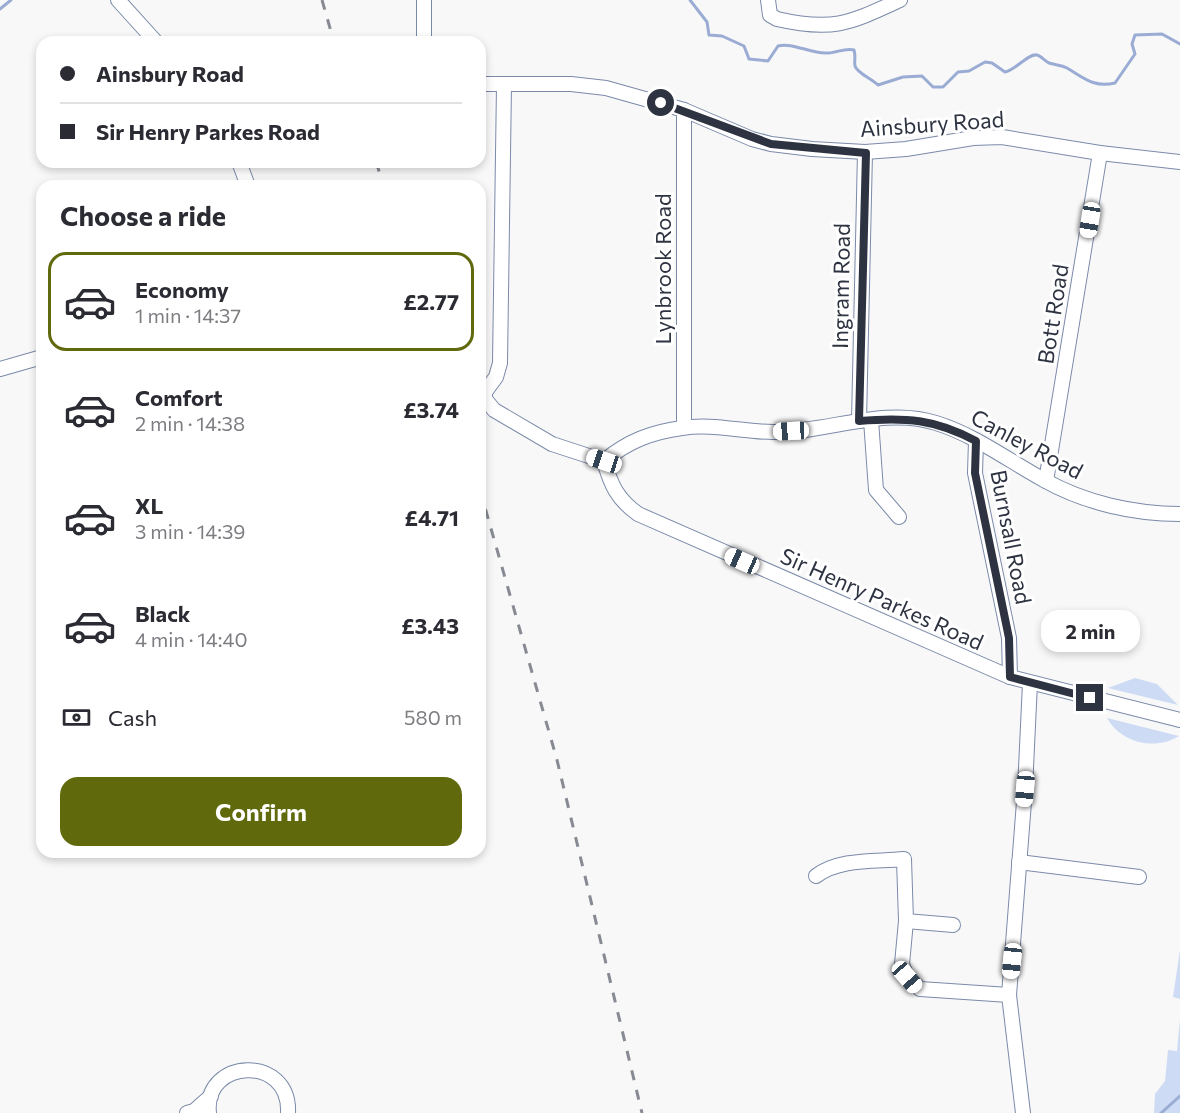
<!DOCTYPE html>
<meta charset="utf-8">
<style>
:root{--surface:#fff;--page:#f7f7f7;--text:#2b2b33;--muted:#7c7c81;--line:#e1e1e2;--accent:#61690d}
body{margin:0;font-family:Commissioner,sans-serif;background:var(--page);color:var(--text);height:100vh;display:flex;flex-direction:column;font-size:22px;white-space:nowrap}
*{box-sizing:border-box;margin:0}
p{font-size:20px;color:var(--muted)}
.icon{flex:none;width:33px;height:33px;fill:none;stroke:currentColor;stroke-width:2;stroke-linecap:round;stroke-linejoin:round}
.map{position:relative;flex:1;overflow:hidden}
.side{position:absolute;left:36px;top:180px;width:450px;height:678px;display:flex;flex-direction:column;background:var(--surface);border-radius:18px;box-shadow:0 3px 9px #0003}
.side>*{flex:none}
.banner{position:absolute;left:36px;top:36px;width:450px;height:132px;border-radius:18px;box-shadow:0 3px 9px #0003;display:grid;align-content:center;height:132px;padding:0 24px;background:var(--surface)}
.end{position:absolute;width:27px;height:27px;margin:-14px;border:8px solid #2d3341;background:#fff;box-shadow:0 0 0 3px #fff}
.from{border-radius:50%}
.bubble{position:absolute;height:42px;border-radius:18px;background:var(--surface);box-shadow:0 3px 9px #0003;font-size:20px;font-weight:700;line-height:42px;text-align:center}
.car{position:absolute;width:18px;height:36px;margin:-18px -9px;border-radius:8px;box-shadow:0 0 4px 2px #0007;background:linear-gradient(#fff 24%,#345 0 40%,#fff 0 76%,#345 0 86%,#fff 0)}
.banner b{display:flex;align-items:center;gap:21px;height:57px;font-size:22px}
.banner b+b{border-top:2px solid var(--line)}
.banner i{width:15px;height:15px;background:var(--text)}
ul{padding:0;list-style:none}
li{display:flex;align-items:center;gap:18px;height:99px;margin:0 12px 9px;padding:0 12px;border:3px solid transparent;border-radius:18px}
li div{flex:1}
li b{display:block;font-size:22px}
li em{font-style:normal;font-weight:700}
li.selected{border-color:var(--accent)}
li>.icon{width:54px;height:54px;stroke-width:1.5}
h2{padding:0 24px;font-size:27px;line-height:72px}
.pay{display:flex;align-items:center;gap:15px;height:66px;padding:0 24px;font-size:22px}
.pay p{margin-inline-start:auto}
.cta{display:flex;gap:12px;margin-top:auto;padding:12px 24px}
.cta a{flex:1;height:69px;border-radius:18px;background:var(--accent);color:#fff;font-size:24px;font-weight:700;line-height:69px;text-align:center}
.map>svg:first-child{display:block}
</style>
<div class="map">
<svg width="1180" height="1113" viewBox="0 0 1180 1113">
<rect width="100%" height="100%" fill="#f8f8f8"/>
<!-- green -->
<g fill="#cedbf4">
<polygon points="1135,678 1157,684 1178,705 1108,688"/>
<path d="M 1107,718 L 1179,736 C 1155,751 1121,743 1107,718 Z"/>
<polygon points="1180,950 1180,999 1173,997"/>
<polygon points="1180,1019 1180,1113 1154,1113 1155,1094 1165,1081 1168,1050 1177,1051"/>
</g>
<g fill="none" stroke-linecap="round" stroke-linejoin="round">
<!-- stream -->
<g stroke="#9aacd4" stroke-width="3">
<path d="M 690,0 L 707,22 L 709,35 L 722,36 L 744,46 L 749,59 L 768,61 L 778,46 C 791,42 810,53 825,53 C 835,54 845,47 854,50 C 856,56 854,60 855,66 C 857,73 872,79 878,85 L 903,77 L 922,76 L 933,87 L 943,87 L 958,72 L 969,71 L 985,62 L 992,63 L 1005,72 C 1015,71 1028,53 1037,55 C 1041,56 1045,61 1049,63 C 1055,65 1061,65 1067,68 C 1084,78 1094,88 1115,83 L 1135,54 L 1132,44 L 1135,35 L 1162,34 L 1180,44"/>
<polyline points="0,9 11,0"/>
<polyline points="1161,1113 1180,1096"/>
</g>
<!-- minor casing -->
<g stroke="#7b8aa9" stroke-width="16">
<g id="minor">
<polyline points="118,0 156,42"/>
<path d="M 768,0 L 770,15 L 777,19 C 833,32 850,23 900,0"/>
<polyline points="424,42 424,0"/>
<polyline points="480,84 571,84 606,88 684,110 752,139 771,144 812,149 865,152 906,149 973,138 1002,137 1100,153 1180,162"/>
<polyline points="504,85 500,363 496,377 485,392 485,399 494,410 552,444 604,461"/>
<polyline points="239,162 248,186"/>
<polyline points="0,369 42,357"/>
<polyline points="871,420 876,490 899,517"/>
<polyline points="859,421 865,152"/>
<polyline points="684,427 684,110"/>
<polyline points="976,441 975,473 1009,638 1010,677"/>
<path d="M 604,461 C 611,485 617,499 638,514 L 1010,677 L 1180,720"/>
<path d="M 604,461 C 628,441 652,432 682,428 C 712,423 743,432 773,432 C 826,433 884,406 936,423 C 975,435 1009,461 1044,480 C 1085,503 1134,514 1180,514"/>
<polyline points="1046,481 1100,153"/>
<polyline points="1019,862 1139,877"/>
<path d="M 816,876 C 840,858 876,862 904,859 L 906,921 L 902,964 L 907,977 L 920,989 L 1009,995"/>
<polyline points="906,921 953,925"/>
<polyline points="187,1113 194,1111 211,1096"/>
<path d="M 209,1113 C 203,1058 291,1054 288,1113"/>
<polyline points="1023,1113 1009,995 1025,789 1030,683"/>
</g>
</g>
<!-- minor -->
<use href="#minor" stroke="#fff" stroke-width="14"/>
<!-- rail -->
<g stroke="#878a92" stroke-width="3" stroke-dasharray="10 10" stroke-linecap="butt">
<polyline points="322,0 334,42"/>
<polyline points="376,162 384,186"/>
<polyline points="480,490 557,760 642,1113"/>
</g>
</g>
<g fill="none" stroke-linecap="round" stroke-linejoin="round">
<!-- route -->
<path stroke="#2d3341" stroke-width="8" d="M 661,103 L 771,144 L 866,153 L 859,421 C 905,417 935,419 976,441 L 975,473 L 1009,638 L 1010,677 L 1090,698"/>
</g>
<g text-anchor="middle" stroke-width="6" stroke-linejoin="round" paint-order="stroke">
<!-- street labels -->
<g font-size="22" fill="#2d3341" stroke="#fff">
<text transform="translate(932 124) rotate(-4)" y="8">Ainsbury Road</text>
<text transform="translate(663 269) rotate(-90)" y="8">Lynbrook Road</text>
<text transform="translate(841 286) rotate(-89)" y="8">Ingram Road</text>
<text transform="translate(1053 314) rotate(-81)" y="8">Bott Road</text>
<text transform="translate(1027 444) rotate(28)" y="8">Canley Road</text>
<text transform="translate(1011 537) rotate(79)" y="8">Burnsall Road</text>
<text transform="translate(882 599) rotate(24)" y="8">Sir Henry Parkes Road</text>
</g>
</g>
</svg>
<i class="end from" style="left:661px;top:103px"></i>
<i class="end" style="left:1090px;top:698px"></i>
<div class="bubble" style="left:1041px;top:610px;width:99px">2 min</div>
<i class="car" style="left:1090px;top:220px;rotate:189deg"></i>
<i class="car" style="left:791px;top:431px;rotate:267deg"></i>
<i class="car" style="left:604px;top:461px;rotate:288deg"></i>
<i class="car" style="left:742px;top:561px;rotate:294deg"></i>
<i class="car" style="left:1025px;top:789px;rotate:185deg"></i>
<i class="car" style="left:1012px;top:961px;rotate:186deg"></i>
<i class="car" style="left:907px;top:977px;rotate:139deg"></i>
<div class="banner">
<b><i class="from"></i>Ainsbury Road</b>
<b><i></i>Sir Henry Parkes Road</b>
</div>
<section class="side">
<h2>Choose a ride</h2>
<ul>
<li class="selected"><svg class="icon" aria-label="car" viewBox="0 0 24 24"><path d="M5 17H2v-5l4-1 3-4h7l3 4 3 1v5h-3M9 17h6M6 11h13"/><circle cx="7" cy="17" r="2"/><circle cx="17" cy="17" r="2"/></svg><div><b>Economy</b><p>1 min · 14:37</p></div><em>£2.77</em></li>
<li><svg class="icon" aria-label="car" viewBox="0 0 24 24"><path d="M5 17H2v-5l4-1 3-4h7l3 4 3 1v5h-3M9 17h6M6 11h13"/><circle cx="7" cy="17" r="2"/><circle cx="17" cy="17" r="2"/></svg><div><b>Comfort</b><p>2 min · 14:38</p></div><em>£3.74</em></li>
<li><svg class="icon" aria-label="car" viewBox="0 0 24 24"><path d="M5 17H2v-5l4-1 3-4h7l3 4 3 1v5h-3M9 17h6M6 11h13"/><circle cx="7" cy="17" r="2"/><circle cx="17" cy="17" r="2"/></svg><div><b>XL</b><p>3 min · 14:39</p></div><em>£4.71</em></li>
<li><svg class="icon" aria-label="car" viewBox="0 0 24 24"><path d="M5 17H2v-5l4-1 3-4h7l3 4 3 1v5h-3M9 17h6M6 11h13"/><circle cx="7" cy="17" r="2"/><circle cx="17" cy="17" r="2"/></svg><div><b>Black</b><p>4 min · 14:40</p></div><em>£3.43</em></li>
</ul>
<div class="pay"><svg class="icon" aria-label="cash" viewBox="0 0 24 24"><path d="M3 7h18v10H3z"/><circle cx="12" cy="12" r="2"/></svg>Cash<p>580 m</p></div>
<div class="cta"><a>Confirm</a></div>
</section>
</div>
